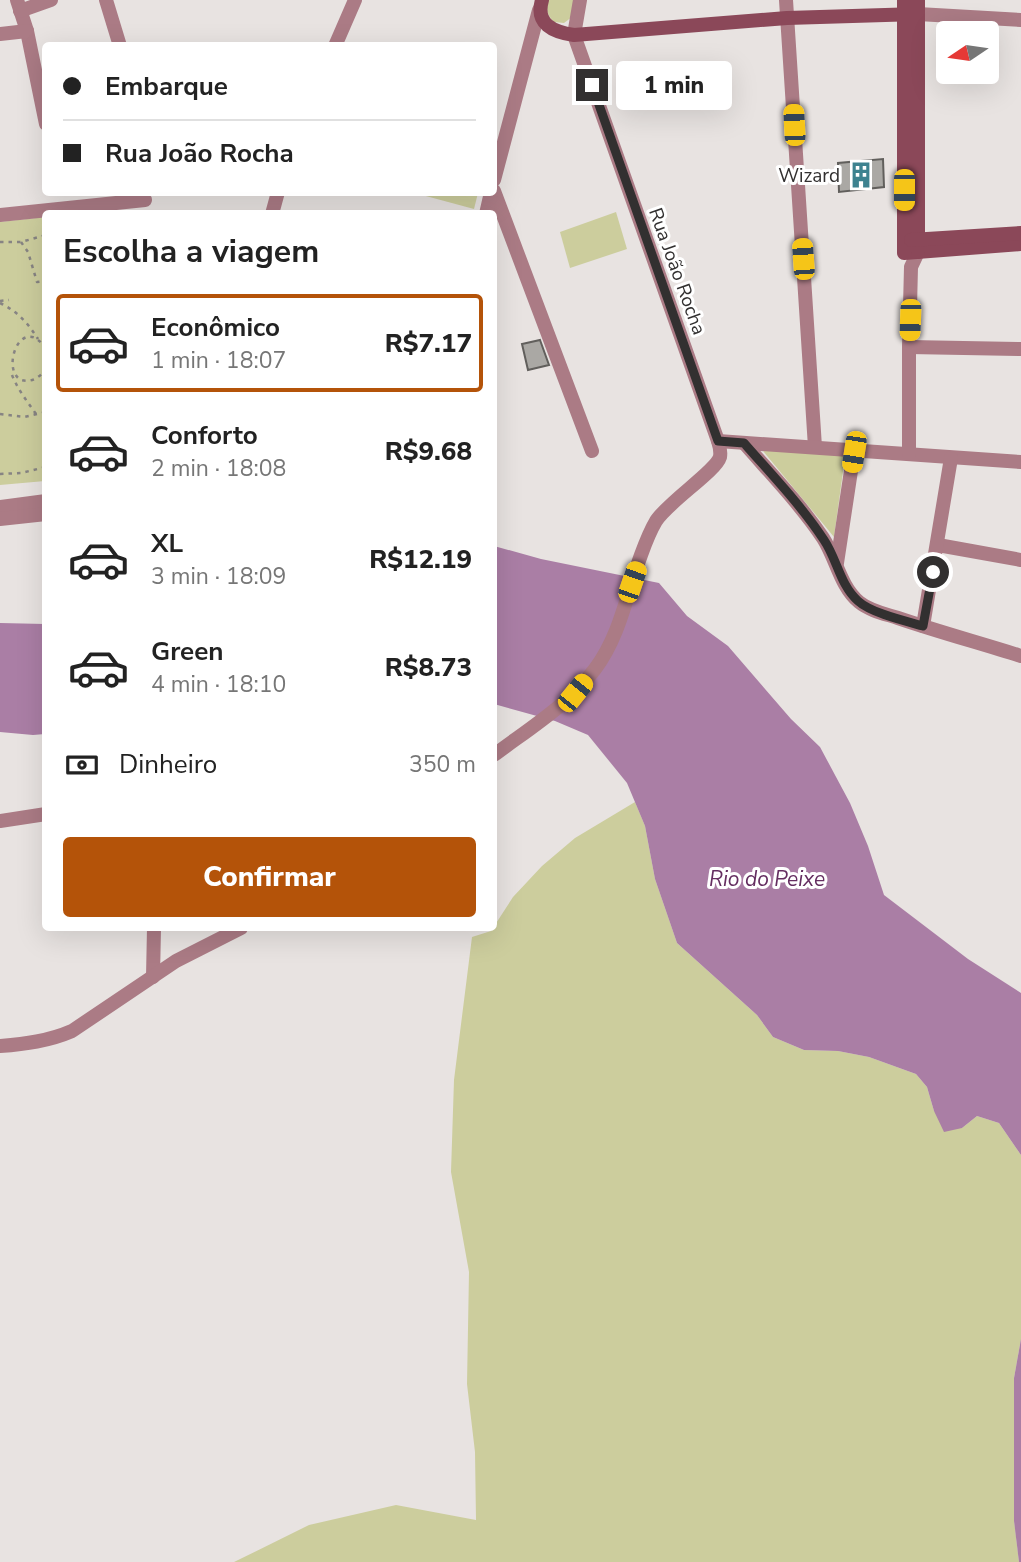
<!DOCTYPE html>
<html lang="pt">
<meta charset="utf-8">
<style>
:root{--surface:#fff;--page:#f6f6f6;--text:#222;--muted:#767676;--line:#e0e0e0;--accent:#b45309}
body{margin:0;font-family:"Nunito Sans",sans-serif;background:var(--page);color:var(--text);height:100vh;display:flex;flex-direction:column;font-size:26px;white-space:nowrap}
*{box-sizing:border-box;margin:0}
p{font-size:23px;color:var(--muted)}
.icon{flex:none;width:38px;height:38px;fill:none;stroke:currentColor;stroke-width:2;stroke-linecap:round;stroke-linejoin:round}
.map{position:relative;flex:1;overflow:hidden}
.panel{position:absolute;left:42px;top:210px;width:455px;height:721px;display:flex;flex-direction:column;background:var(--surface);border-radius:7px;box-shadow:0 7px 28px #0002}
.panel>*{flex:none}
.hud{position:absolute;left:42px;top:42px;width:455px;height:154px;border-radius:7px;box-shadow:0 7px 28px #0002;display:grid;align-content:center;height:154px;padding:0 21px;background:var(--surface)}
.needle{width:46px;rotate:257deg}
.controls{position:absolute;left:936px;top:21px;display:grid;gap:14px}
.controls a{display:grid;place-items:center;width:63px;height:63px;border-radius:7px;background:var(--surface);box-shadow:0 7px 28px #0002;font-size:35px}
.end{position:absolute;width:32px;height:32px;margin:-16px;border:9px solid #323030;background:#fff;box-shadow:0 0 0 4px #fff}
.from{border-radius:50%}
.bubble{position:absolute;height:49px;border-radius:7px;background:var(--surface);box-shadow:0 7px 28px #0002;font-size:23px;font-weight:800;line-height:49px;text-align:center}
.car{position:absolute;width:21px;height:42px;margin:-21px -10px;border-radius:9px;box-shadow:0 0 5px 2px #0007;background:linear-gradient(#f5c518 24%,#345 0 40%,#f5c518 0 76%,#345 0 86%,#f5c518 0)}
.hud b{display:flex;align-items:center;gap:24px;height:66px;font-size:26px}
.hud b+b{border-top:2px solid var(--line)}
.hud i{width:18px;height:18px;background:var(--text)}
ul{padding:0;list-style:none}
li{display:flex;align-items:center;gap:21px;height:98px;margin:0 14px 10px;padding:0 7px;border:4px solid transparent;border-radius:7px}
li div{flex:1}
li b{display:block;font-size:26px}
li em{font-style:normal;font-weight:800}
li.selected{border-color:var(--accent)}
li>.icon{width:63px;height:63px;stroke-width:1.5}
h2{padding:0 21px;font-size:32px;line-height:84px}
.pay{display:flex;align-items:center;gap:18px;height:77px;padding:0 21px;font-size:26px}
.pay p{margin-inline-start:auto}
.primary-button{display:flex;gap:14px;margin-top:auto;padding:14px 21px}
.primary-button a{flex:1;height:80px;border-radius:7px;background:var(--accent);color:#fff;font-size:28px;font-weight:800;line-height:80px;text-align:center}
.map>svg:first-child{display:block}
</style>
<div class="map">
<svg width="1021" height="1562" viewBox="0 0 1021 1562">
<rect width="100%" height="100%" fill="#e8e3e1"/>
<!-- green -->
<g fill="#cccd9d">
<path d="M 548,0 L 575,0 L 572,17 L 564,23 L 554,22 C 547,15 546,10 548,0 Z"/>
<polygon points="411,192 478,192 478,193 474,209"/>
<polygon points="616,212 627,249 570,268 560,232"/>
<polygon points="45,217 45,481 0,485 0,222"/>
<polygon points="759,446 846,450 834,537"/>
<polygon points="635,802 645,826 655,879 677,943 757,1015 773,1037 804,1050 838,1051 869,1057 916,1074 927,1087 934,1111 962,1128 977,1116 999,1123 1021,1155 1021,1339 1014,1378 1014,1520 1019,1562 234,1562 309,1525 396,1505 476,1520 475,1452 467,1384 469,1272 451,1172 454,1080 472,937 491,931 513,897 542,866 575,838"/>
</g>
<!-- water -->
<g fill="#aa7ea5">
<polygon points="494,546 541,559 659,583 687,616 728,646 791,719 820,747 850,803 868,846 884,895 968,959 1021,993 1021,1155 999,1123 977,1116 962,1128 944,1132 934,1111 927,1087 916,1074 869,1057 838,1051 804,1050 773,1037 757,1015 677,943 655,879 645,826 627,783 588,735 555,721 494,704"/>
<polygon points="0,623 45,624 45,734 33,735 0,732"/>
<polygon points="1021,1339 1021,1562 1019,1562 1014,1521 1014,1378"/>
</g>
<!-- building -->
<g fill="#aaa8a4" stroke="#615f5c" stroke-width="2">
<polygon points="883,159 884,187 839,192 838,163"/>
<polygon points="540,340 549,365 528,370 522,344"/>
</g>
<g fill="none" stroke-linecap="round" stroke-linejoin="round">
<!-- path -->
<g stroke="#878483" stroke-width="2.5" stroke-dasharray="3.5 5" stroke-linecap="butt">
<polyline points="0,242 21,242 46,235"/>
<polyline points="21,242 28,252 37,282 46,281"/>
<polyline points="0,301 9,300"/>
<path d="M 0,303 C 17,311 28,323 38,339"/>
<path d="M 46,349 C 22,312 0,369 21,380 C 32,383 40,377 46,369"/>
<path d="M 12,375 C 18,390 27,401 36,414"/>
<polyline points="0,414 24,417 46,412"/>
<polyline points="0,474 21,473 46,467"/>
</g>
<!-- street -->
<g stroke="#ab7b85" stroke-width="14">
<polyline points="17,0 27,31 46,124"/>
<polyline points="106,0 120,46"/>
<polyline points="786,0 815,447"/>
<polyline points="20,11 51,0"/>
<polyline points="918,14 1021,20"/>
<polyline points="0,34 27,31"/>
<polyline points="335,46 355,0"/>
<polyline points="494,180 539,10"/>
<polyline points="494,191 592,451"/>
<polyline points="272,214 278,192"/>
<polyline points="486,214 491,192"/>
<polyline points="0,215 145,200"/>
<polyline points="909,347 1021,349"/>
<polyline points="718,441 1021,462"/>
<path d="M 744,443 C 771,474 800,504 823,538 C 836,558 840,586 859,602 C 870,611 886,614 898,618 C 939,632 980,643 1021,656"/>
<polyline points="909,454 909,347 911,267 918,252"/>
<polyline points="0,507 46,501"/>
<polyline points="0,519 46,514"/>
<polyline points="938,545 1021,560"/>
<polyline points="837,563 854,451"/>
<polyline points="923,626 951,458"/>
<path d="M 494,755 C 530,728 568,705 595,669 C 620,636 627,593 641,555 C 645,544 650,531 656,521 C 668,502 716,471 720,457 C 721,451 720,447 718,441 L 574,35 L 580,0"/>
<polyline points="0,821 46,814"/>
<polyline points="153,977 154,928"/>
<path d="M 0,1046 C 25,1044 49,1041 72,1031 L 176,961 L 241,928"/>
</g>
<!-- secondary -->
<g stroke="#8b4859" stroke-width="14">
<path d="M 542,0 C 535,24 553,32 574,35 L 787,18 L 918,14"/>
<polyline points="904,0 904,253 1021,244"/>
<polyline points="918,0 918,252"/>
<polyline points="911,240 1021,233"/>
</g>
</g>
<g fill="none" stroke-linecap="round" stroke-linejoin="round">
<!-- route -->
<path stroke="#323030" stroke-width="9" d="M 592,85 L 718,441 L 744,443 C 771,474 801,505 824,540 C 837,559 840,585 858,601 C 871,613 905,621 923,626 L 933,572"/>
</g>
<!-- icons -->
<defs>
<g id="building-bare" transform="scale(2.1)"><path d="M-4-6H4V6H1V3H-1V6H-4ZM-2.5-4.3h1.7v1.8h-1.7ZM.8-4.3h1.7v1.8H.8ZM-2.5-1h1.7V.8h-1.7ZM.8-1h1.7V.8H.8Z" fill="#3d828f" stroke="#fff" stroke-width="2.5" paint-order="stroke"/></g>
</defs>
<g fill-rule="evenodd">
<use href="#building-bare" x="861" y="175"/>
</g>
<g text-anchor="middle" stroke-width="6" stroke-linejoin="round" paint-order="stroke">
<!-- poi labels -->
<g font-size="19" fill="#323030" stroke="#fff" text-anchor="end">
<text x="840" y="182">Wizard</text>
</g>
<!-- street labels -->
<g font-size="19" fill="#323030" stroke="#fff">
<text transform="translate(678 271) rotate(70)" y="7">Rua João Rocha</text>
</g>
<!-- water labels -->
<g font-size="21" font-style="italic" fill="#652e61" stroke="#fff">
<text x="767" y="886">Rio do Peixe</text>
</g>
</g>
</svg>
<div class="controls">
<a><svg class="needle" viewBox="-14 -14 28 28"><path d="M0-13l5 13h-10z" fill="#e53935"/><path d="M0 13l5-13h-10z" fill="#767676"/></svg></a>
</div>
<i class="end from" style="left:933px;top:572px"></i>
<i class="end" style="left:592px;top:85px"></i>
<div class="bubble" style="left:616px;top:61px;width:116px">1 min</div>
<i class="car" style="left:794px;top:125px;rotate:357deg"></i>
<i class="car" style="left:904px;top:190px;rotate:180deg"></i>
<i class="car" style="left:803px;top:259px;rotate:356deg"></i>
<i class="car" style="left:910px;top:320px;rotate:182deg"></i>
<i class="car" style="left:854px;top:452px;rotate:189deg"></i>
<i class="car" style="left:632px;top:582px;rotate:19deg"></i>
<i class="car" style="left:575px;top:693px;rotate:39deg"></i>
<div class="hud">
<b><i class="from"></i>Embarque</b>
<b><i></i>Rua João Rocha</b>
</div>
<section class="panel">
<h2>Escolha a viagem</h2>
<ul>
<li class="selected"><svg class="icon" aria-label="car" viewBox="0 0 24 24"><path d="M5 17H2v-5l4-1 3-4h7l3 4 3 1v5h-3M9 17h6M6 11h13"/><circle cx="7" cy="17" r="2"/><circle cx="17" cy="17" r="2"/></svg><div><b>Econômico</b><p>1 min · 18:07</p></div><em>R$7.17</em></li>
<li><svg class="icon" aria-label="car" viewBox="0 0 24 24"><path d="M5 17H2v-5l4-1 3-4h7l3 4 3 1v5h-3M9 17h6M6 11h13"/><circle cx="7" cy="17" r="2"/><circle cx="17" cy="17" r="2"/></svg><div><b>Conforto</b><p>2 min · 18:08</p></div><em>R$9.68</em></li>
<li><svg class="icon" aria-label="car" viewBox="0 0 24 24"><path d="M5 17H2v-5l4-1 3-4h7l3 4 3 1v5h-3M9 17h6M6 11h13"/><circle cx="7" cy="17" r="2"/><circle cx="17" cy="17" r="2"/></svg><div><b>XL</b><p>3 min · 18:09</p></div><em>R$12.19</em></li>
<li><svg class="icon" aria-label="car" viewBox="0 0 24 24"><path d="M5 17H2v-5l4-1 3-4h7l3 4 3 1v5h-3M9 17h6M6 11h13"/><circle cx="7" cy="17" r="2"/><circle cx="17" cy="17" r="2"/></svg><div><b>Green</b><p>4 min · 18:10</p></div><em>R$8.73</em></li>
</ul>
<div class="pay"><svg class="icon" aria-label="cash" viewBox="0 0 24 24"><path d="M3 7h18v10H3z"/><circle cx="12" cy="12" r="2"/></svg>Dinheiro<p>350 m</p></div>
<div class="primary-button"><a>Confirmar</a></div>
</section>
</div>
